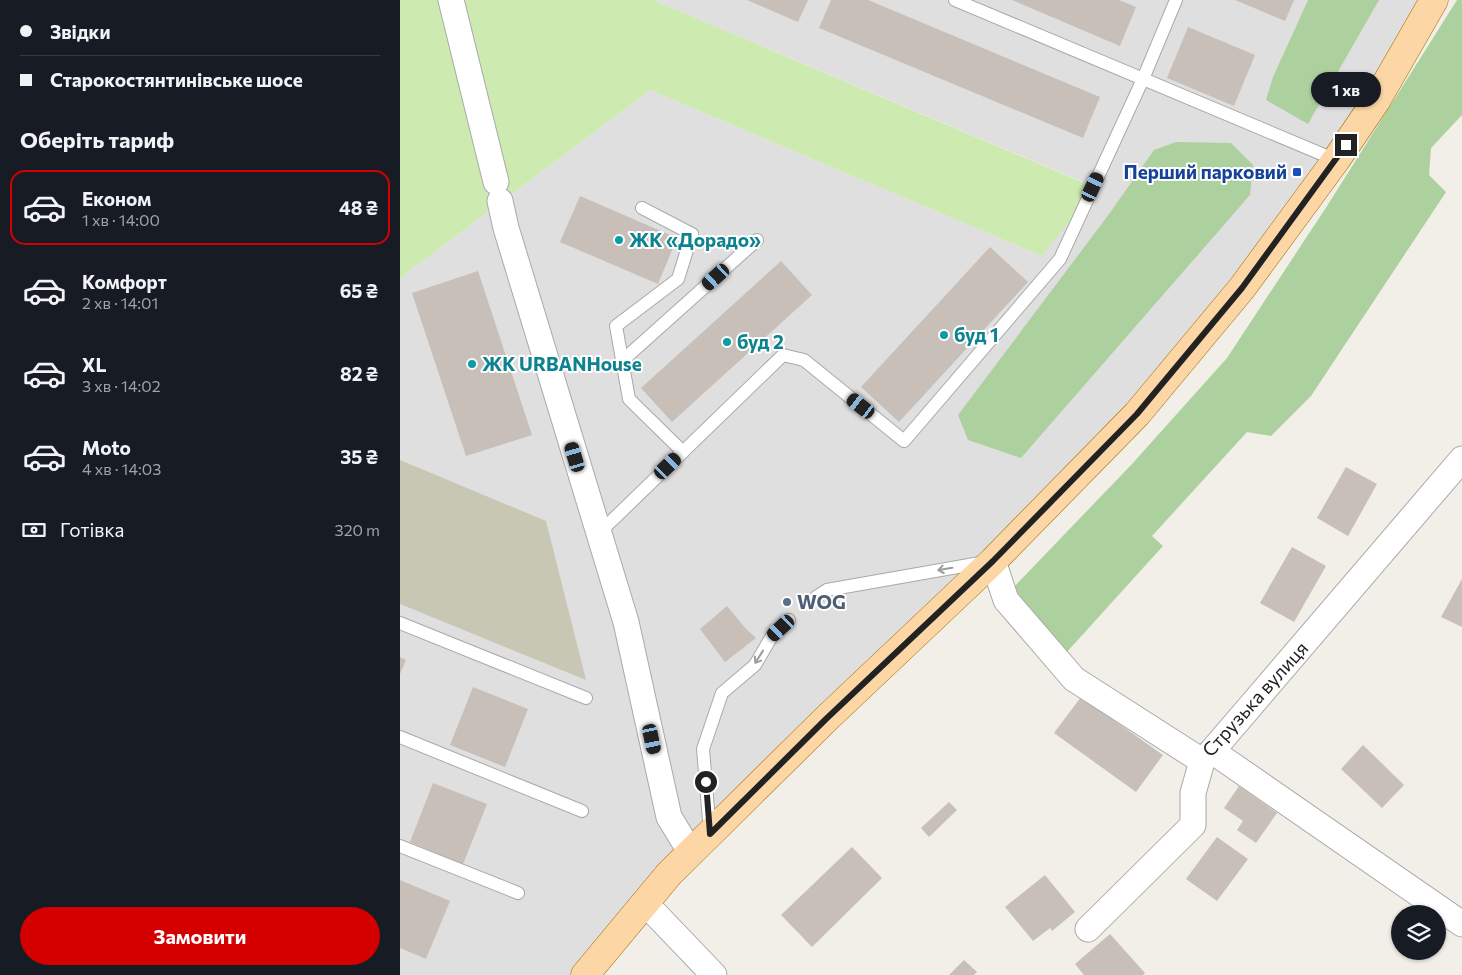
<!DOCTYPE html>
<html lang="uk">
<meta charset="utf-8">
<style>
:root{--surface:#171b24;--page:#242831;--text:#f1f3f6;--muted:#9ea1a6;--line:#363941;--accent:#d40000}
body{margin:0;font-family:Commissioner,sans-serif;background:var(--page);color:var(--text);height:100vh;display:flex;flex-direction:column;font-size:19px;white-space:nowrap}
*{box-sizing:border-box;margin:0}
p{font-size:16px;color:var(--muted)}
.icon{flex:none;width:28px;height:28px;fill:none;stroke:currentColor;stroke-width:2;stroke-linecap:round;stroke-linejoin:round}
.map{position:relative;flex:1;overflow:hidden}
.drawer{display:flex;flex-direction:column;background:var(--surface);width:400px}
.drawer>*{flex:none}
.guide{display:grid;align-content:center;height:110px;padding:0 20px;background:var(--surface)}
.buttons{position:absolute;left:991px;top:905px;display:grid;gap:10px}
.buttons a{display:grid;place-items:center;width:55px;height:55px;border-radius:50%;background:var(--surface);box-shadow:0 1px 4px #0004;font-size:25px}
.end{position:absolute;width:22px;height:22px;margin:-11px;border:6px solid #222;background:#fff;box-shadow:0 0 0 2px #fff}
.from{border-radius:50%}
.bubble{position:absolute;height:35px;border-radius:18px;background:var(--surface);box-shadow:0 1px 4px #0004;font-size:16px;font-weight:700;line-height:35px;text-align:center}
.car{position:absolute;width:15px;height:30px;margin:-15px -8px;border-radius:6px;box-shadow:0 0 4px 1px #0007;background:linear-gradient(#222 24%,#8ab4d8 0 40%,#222 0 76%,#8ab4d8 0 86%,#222 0)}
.guide b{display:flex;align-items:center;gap:18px;height:48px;font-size:19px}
.guide b+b{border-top:1px solid var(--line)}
.guide i{width:12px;height:12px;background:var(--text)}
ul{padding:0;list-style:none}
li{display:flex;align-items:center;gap:15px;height:75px;margin:0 10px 8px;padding:0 10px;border:2px solid transparent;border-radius:15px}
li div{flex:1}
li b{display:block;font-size:19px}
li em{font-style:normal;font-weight:700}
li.active{border-color:var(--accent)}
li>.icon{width:45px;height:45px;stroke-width:1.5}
h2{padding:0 20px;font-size:22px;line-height:60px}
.pay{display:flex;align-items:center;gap:12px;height:55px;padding:0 20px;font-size:19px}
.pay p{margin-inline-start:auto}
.button{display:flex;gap:10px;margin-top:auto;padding:10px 20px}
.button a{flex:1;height:58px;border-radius:30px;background:var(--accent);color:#fff;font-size:20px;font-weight:700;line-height:58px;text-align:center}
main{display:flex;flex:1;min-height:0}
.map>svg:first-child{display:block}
</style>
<main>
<section class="drawer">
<div class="guide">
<b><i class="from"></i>Звідки</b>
<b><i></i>Старокостянтинівське шосе</b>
</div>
<h2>Оберіть тариф</h2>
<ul>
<li class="active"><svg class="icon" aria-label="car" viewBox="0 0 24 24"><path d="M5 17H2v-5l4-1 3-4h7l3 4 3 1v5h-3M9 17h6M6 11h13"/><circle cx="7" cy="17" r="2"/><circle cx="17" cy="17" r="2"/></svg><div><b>Економ</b><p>1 хв · 14:00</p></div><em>48 ₴</em></li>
<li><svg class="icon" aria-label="car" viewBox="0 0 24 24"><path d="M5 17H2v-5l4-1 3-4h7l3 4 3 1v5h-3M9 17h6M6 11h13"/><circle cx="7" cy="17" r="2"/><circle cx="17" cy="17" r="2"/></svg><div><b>Комфорт</b><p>2 хв · 14:01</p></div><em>65 ₴</em></li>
<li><svg class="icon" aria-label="car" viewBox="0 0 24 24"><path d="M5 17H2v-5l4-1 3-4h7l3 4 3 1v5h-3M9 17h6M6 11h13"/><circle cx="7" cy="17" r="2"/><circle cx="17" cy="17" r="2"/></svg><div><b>XL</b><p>3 хв · 14:02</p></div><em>82 ₴</em></li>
<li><svg class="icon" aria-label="car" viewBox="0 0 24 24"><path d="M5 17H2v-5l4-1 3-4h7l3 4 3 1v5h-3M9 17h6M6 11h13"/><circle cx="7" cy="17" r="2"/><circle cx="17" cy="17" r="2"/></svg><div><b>Moto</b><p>4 хв · 14:03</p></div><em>35 ₴</em></li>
</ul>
<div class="pay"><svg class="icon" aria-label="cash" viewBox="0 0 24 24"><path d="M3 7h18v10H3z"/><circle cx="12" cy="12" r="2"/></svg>Готівка<p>320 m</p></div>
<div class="button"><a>Замовити</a></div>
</section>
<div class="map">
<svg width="1062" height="975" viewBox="0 0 1062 975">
<rect width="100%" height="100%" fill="#f2efe9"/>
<!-- residential -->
<polygon fill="#e0dfdf" points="253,0 1023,0 968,96 835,282 730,407 172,975 0,975 0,278 250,90 642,256 695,187"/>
<!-- construction -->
<polygon fill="#c7c7b4" points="0,460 146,521 186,680 0,604"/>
<!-- grass -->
<polygon fill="#cdebb0" points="0,0 253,0 696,188 642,256 250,90 0,278"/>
<!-- forest -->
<g fill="#add19e">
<polygon points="908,0 979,0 908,124 866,100 873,77"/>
<polygon points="1057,0 1062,0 1062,115 1031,148 1029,175 1046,192 911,396 871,436 847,432 752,536 763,546 666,653 612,589 732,464 827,358 927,206"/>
<polygon points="776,142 831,143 853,165 850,195 621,458 568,440 558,415 709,214 754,150"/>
</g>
<!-- building -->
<g fill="#c7bfb8">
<polygon points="347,0 408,0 398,22"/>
<polygon points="431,0 468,0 700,97 683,138 419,28"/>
<polygon points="612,0 719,0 736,7 720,46"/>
<polygon points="835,0 894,0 885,21"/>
<polygon points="788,27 855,55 834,106 767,78"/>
<polygon points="180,196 277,238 258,284 160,242"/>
<polygon points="590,247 628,282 499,422 461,387"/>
<polygon points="381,261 412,295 272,422 241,388"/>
<polygon points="78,271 132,435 66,456 12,293"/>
<polygon points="946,467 977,484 948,536 917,518"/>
<polygon points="892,547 926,566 894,622 860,603"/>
<polygon points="1062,579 1062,627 1041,617"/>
<polygon points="327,606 346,629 356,638 325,662 300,629"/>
<polygon points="0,657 6,660 0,674"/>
<polygon points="73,687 128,709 105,767 50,745"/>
<polygon points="681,697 763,755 736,792 654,733"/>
<polygon points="963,745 1004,785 982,808 941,769"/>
<polygon points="33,783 87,804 63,864 10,842"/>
<polygon points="839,786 877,813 856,843 837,830 843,821 824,808"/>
<polygon points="549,802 557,810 529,837 521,828"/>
<polygon points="817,837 848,859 817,901 786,879"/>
<polygon points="452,847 482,878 412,947 381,915"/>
<polygon points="645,875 675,912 652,931 650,928 633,941 605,907"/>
<polygon points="0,880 50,901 26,959 0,948"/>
<polygon points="710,934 745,973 743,975 684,975 675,964"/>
<polygon points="564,960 577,972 574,975 549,975"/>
</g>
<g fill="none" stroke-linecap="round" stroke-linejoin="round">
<!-- service casing -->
<g stroke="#a9a9a9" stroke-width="14">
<g id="service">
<polyline points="555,0 936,160"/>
<polyline points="242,208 292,234 278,279 216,326 229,399 283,452"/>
<polyline points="222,361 357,240"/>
<polyline points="198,534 383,355 404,360 504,441 660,259 743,79 776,0"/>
<polyline points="416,597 427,590 586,562"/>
<polyline points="0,623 186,698"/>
<polyline points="0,737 182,811"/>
<polyline points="310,832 303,749 322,693 355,665 372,636 389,620"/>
<polyline points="0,846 118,893"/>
</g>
</g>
<!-- minor casing -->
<g stroke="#a9a9a9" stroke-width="27">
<g id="minor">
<polyline points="51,0 96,182"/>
<polyline points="100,201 106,228 226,622 269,817 291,853"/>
<polyline points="593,561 606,600 674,679 802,761 812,751 1062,459"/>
<polyline points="812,751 1062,924"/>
<polyline points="245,903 314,975"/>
<polyline points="688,929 793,825 793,793 802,761"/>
</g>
</g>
<!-- primary casing -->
<g stroke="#a06b00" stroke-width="29">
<polyline id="primary" points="185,975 269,874 426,719 593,561 737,414 842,288 936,160 976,101 1034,0"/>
</g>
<!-- service -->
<use href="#service" stroke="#fff" stroke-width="12"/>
<!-- minor -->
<use href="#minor" stroke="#fff" stroke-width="25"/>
<!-- primary -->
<use href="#primary" stroke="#fcd6a4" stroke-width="28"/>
</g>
<!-- one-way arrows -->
<defs><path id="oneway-shaft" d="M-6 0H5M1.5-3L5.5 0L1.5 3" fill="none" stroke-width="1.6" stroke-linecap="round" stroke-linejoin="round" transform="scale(1.25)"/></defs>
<g stroke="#9c9c9c">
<use href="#oneway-shaft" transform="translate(545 569) rotate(171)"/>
<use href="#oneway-shaft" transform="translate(359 657) rotate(122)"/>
</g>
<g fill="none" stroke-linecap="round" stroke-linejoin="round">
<!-- route -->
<polyline stroke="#222" stroke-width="6" points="306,782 310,834 426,719 593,561 737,414 842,288 946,145"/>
</g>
<!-- markers -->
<rect fill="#1a4fb4" stroke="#fff" stroke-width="2" x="892" y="167" width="10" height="10" rx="2.5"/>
<g fill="#0f9aa8" stroke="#fff" stroke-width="2">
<circle cx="219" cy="240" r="5"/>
<circle cx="544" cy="335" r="5"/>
<circle cx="327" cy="342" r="5"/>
<circle cx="72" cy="364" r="5"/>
</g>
<circle fill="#5c6f8a" stroke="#fff" stroke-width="2" cx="387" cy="602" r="5"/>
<g text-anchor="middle" stroke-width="4" stroke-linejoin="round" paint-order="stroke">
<!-- transit labels -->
<g font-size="19" font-weight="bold" fill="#164399" stroke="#fff" text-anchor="end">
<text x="887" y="179">Перший парковий</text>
</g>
<!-- culture labels -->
<g font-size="19" font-weight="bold" fill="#0d838f" stroke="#fff" text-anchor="start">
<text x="229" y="247">ЖК «Дорадо»</text>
<text x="554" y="342">буд 1</text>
<text x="337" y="349">буд 2</text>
<text x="82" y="371">ЖК URBANHouse</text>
</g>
<!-- service labels -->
<g font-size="19" font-weight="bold" fill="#4e5e75" stroke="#fff" text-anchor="start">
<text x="397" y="609">WOG</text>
</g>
<!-- street labels -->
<g font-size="19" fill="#222" stroke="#fff">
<text transform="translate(855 699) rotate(-48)" y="7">Струзька вулиця</text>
</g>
</g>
</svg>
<div class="buttons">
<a><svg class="icon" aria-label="layers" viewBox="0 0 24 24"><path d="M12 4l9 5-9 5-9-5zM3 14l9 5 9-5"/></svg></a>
</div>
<i class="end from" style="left:306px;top:782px"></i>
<i class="end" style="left:946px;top:145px"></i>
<div class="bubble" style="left:911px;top:72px;width:70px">1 хв</div>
<i class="car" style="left:693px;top:187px;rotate:25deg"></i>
<i class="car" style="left:316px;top:277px;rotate:228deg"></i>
<i class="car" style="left:461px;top:406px;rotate:308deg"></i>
<i class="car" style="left:175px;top:457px;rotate:343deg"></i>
<i class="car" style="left:268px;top:466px;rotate:46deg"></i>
<i class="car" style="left:381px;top:628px;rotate:227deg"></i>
<i class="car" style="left:252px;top:739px;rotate:168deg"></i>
</div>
</main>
